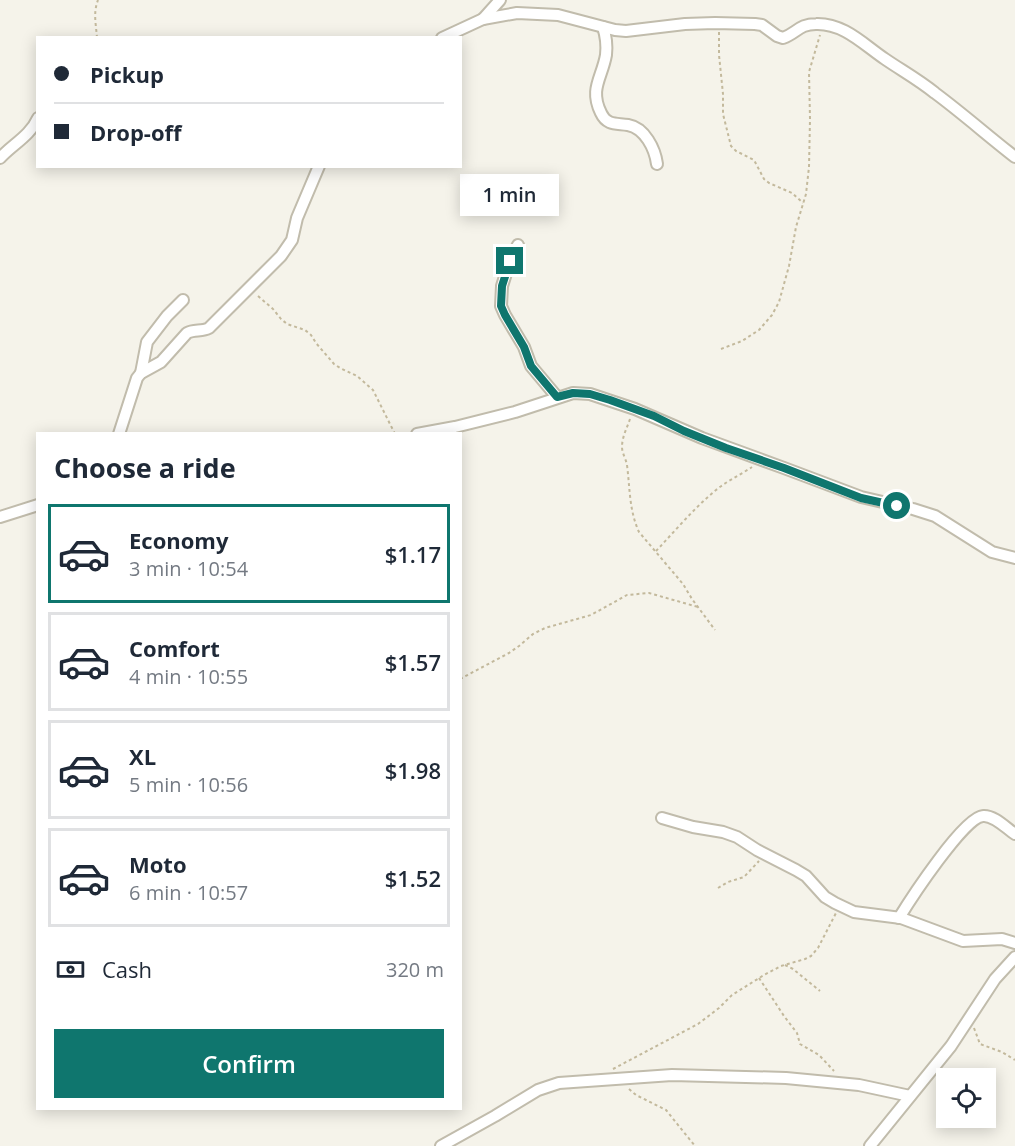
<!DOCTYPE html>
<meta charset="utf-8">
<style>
:root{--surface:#fff;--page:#f2f2f3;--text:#1f2937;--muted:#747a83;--line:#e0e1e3;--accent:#0f766e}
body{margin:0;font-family:"Open Sans",sans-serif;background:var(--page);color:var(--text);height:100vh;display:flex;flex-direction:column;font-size:22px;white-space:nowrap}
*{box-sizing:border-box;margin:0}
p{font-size:20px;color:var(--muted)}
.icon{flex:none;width:33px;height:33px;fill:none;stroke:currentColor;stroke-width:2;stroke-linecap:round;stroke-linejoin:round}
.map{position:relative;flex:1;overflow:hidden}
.drawer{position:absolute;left:36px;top:432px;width:426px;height:678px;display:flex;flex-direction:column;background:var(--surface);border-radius:0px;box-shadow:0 3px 15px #0003}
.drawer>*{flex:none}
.banner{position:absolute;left:36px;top:36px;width:426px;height:132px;border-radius:0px;box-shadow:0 3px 15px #0003;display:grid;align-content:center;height:132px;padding:0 18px;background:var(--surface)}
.fabs{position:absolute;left:936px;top:1068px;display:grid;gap:12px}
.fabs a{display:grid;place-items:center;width:60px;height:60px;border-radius:0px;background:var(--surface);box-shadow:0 3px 15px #0003;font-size:30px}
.end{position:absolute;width:27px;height:27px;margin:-14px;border:8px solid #0f766e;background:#fff;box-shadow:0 0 0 3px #fff}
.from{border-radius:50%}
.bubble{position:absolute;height:42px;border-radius:0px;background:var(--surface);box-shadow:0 3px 15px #0003;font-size:20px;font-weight:600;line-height:42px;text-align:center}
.banner b{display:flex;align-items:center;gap:21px;height:57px;font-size:22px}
.banner b+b{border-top:2px solid var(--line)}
.banner i{width:15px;height:15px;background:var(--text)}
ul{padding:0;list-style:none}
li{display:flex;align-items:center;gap:18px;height:99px;margin:0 12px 9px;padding:0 6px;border:3px solid var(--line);border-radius:0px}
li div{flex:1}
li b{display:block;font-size:22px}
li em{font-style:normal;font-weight:600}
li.selected{border-color:var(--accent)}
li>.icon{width:54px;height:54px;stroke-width:1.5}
h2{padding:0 18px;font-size:27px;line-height:72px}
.pay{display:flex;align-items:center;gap:15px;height:66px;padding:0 18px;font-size:22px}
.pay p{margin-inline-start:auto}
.action{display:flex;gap:12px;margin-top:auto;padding:12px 18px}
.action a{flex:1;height:69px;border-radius:0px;background:var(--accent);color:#fff;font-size:24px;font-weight:600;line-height:69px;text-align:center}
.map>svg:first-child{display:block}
</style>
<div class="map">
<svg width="1015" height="1146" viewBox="0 0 1015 1146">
<rect width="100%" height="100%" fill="#f5f3ea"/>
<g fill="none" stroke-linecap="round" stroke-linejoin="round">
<!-- minor casing -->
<g stroke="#c1bcac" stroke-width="14">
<g id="minor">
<polyline points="483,19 500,0"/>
<path d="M 603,27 C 606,36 607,46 606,55 C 602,78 589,89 601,113 C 607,126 617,123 628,125 C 645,128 655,149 657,164"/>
<path d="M 442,38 L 483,19 L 517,13 L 558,15 L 615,30 L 626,31 L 685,24 L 715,23 L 755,24 L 762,25 L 777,36 L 783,38 C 797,33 799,24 816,24 C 844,23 864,45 885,59 C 901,70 919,80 935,93 C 962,113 988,136 1015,157"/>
<path d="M 0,158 C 13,144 30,136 38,118"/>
<polyline points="518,245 510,261 502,286 501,306 505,315 524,347 531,366 557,397"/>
<polyline points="141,373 147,342 167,316 183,300"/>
<path d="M 119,434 L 137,378 L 141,373 L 161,362 L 187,333 C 194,329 202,332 209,328 L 281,256 L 292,240 L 297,218 L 319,166"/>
<polyline points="417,434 455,427 515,412 573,393 590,394 635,409 702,438 784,468 861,497 913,509 935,516 992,552 1015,558"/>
<polyline points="0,517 38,505"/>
<polyline points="662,818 693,827 723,832 737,837 757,850 796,870 806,876 825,897 835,903 854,912 901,918 963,941 1002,939 1015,943"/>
<path d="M 899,918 C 910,900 964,817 983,816 C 994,815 1006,828 1015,834"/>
<polyline points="441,1146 495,1116 538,1090 559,1083 672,1075 786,1078 859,1085 910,1096"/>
<polyline points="870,1146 951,1046 995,979 1015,957"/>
</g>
</g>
<!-- path -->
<g stroke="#c3b99c" stroke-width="2" stroke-dasharray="3 3" stroke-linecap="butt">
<polyline points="719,32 719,55 723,94 723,114 731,146 736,151 754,160 764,179 769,183 792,193 803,203"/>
<path d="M 97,38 C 96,24 93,13 98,0"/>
<polyline points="258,296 273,309 281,319 287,324 305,330 311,335 316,343 334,364 340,368 357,376 373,390 395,434"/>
<polyline points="721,349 742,341 759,330 772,315 779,302 789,266 796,227 806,194 809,167 810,119 809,72 820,35"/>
<path d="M 630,419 C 627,428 622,437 622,447 C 622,453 626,459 627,465 C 630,488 629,510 639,532 L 683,584 L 692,599 L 715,630"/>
<path d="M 656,551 C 675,531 694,508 716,490 C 727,481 740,475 752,467"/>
<polyline points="460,679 509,653 519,646 533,634 545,628 591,615 627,595 649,593 698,607"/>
<polyline points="718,888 728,882 744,877 759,861"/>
<polyline points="785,965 793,969 820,991"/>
<polyline points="759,978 784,1016 797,1033 800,1044 819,1055 834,1071"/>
<polyline points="974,1028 980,1044 1002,1052 1015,1060"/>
<polyline points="613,1069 698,1024 719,1008 732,995 764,975 781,966 805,959 811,956 818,948 836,913"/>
<polyline points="629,1089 636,1095 666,1110 695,1146"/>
</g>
<!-- minor -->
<use href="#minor" stroke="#fff" stroke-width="10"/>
</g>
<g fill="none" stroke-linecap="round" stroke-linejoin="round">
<!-- route -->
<polyline stroke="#0f766e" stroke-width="8" points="510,261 502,286 501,306 505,315 524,347 531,366 557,397 573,393 590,394 610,400 654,416 684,431 726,448 784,468 861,498 897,506"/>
</g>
</svg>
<div class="fabs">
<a><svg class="icon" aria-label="locate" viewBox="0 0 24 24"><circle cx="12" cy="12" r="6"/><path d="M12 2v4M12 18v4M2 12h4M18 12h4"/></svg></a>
</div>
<i class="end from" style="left:897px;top:506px"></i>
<i class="end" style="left:510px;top:261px"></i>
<div class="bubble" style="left:460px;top:174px;width:99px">1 min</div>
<div class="banner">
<b><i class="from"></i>Pickup</b>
<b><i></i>Drop-off</b>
</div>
<section class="drawer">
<h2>Choose a ride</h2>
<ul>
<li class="selected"><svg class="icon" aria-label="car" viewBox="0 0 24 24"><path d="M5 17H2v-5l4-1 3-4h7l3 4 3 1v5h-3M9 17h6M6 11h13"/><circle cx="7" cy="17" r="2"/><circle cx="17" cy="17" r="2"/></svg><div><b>Economy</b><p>3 min · 10:54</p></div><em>$1.17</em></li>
<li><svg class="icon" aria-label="car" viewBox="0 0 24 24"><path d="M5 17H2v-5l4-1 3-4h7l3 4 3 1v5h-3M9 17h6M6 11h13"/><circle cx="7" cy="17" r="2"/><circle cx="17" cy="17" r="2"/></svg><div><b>Comfort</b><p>4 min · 10:55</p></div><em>$1.57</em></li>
<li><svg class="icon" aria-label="car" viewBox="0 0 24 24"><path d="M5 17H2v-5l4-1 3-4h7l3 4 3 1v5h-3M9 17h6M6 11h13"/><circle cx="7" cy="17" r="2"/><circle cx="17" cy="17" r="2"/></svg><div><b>XL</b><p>5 min · 10:56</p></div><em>$1.98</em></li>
<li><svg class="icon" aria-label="car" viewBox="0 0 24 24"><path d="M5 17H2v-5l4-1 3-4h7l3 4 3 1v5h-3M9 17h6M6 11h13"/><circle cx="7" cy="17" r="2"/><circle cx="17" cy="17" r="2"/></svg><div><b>Moto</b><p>6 min · 10:57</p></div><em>$1.52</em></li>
</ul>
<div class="pay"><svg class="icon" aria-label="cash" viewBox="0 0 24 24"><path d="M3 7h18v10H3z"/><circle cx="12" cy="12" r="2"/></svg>Cash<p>320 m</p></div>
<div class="action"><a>Confirm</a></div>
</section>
</div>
